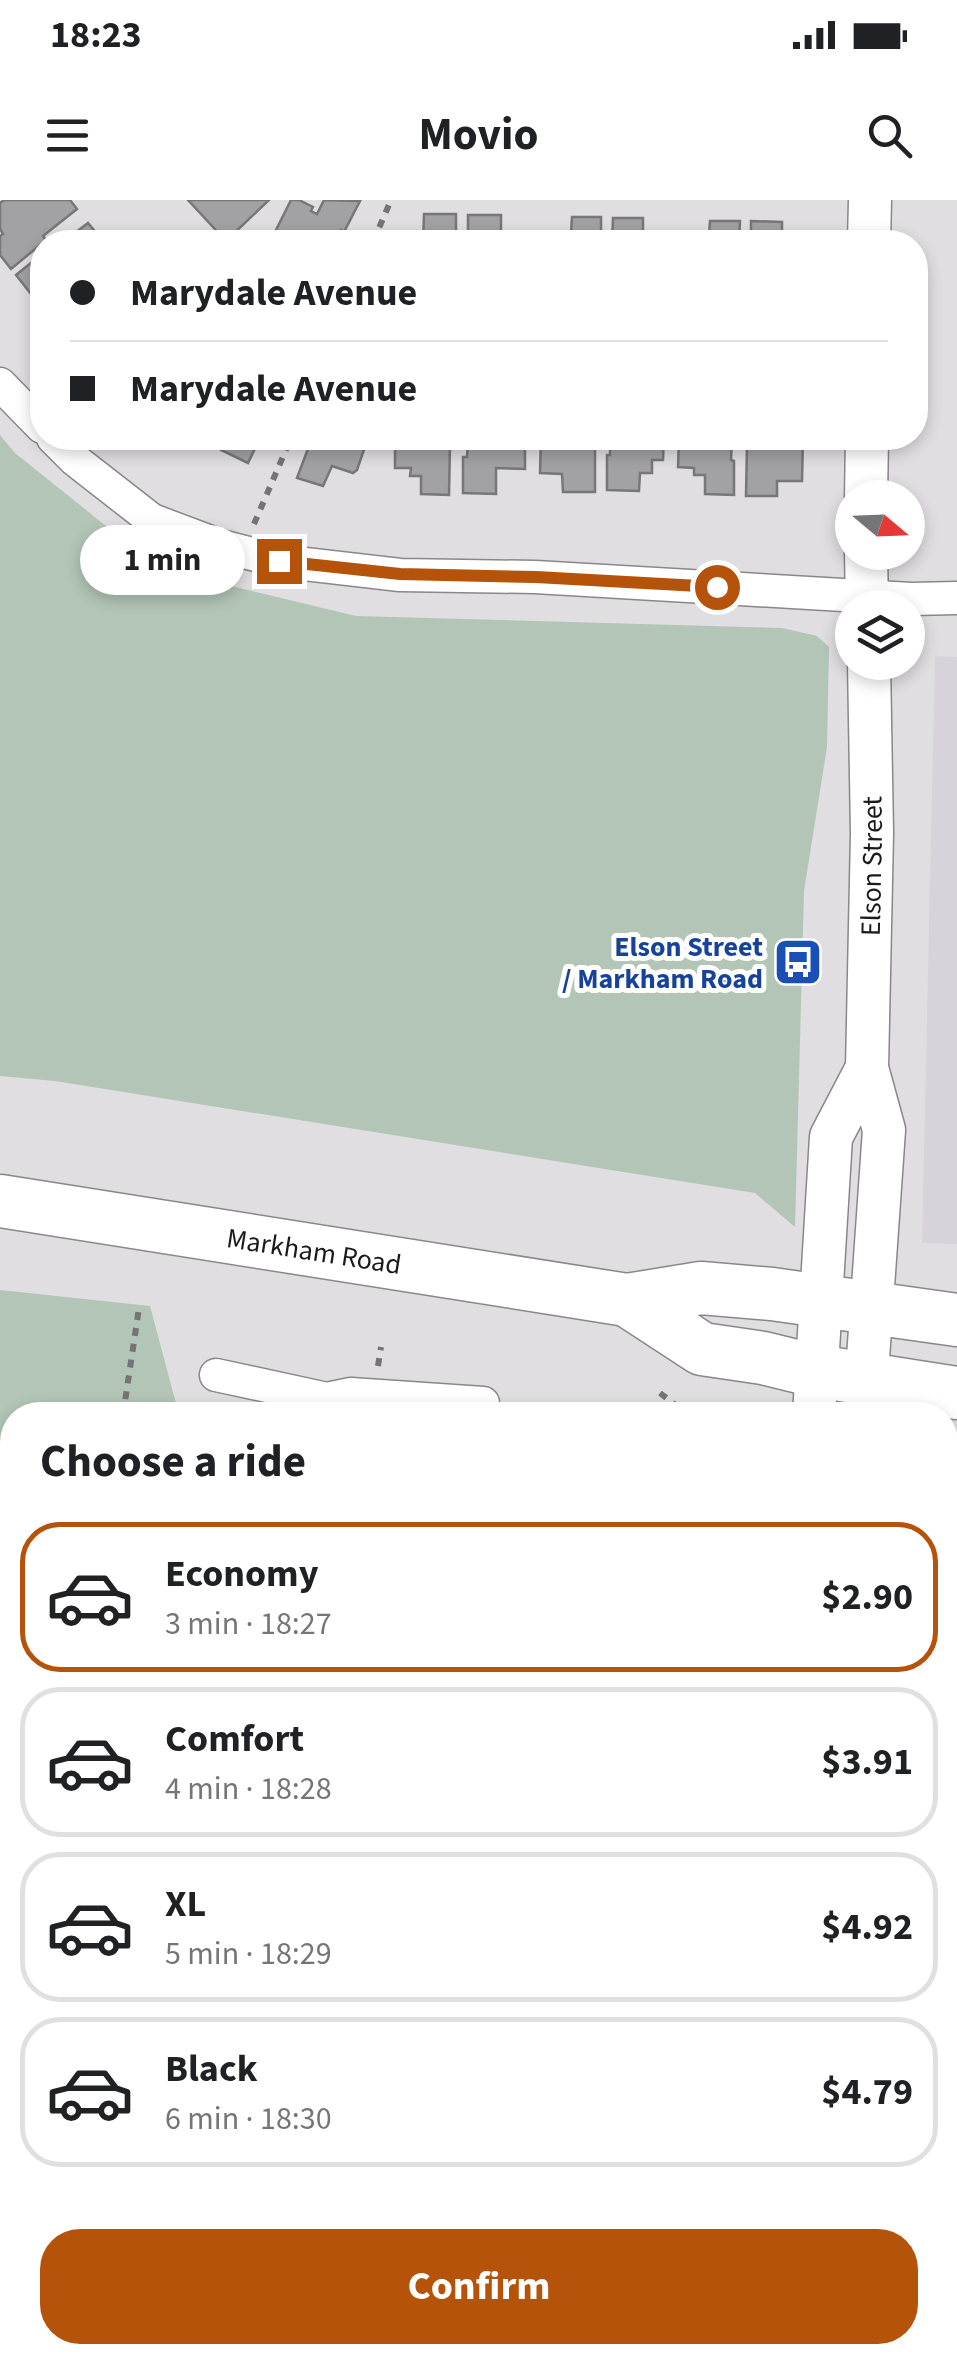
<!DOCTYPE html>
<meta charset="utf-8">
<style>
:root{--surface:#fff;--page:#f2f2f2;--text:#202124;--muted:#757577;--line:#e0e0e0;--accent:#b45309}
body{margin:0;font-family:"Source Sans 3",sans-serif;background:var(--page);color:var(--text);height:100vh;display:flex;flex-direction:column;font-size:38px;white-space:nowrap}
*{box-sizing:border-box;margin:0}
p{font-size:32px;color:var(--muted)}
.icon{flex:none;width:55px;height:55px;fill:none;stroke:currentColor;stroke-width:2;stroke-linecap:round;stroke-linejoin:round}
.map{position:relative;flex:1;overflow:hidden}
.drawer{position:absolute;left:0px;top:1202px;width:958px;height:962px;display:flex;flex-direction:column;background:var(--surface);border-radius:40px 40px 0 0;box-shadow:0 5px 15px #0003}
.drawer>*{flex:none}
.hud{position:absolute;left:30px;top:30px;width:898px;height:220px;border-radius:40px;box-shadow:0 5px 15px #0003;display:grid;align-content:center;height:220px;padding:0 40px;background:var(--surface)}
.needle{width:65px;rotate:109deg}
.buttons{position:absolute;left:835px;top:280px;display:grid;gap:20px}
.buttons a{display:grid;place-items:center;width:90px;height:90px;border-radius:50%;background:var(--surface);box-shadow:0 5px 15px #0003;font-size:50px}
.end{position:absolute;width:45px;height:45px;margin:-22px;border:12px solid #b45309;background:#fff;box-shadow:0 0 0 5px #fff}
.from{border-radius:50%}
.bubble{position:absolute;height:70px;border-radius:35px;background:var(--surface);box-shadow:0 5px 15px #0003;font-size:32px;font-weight:700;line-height:70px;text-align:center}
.hud b{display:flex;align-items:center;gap:35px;height:95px;font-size:38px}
.hud b+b{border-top:2px solid var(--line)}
.hud i{width:25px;height:25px;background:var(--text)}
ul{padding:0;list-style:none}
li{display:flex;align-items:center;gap:30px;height:150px;margin:0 20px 15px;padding:0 20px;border:5px solid var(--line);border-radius:40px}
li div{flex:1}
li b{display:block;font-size:38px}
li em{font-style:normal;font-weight:700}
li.active{border-color:var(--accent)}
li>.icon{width:90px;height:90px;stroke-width:1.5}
h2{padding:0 40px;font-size:45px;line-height:120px}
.action{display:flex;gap:20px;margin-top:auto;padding:20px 40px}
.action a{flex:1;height:115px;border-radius:40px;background:var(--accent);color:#fff;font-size:40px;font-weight:700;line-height:115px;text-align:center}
.status{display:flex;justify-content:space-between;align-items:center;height:70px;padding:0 50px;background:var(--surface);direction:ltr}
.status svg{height:28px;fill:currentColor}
header{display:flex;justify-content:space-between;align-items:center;height:130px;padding:0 40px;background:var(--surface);font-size:45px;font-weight:700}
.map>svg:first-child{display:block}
</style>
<div class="status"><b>18:23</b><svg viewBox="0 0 49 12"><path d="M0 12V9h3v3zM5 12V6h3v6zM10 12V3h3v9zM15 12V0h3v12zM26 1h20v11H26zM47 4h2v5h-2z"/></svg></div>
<header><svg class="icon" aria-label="menu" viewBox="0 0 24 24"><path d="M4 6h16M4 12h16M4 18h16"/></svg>Movio<svg class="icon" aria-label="search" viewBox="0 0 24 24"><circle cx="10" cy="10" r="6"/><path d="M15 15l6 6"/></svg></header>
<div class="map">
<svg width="957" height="2163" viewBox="0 0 957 2163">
<rect width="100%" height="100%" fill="#e0dee1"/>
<!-- built -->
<polygon fill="#d8d2db" points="935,456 957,457 957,1044 922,1043"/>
<!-- green -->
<g fill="#b2c5b6">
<polygon points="0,235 15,253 106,326 223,384 356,416 782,428 817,436 829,447 827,547 804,691 795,1027 755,993 55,881 0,876"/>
<polygon points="0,1090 150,1106 179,1215 12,1215 12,2152 710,2152 713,2163 0,2163"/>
</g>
<!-- water -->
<polygon fill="#729da5" points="576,2152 578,2163 53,2163 49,2153"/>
<!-- building -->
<g fill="#a2a1a3" stroke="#777678" stroke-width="2.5">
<polygon points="4,0 70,0 77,9 43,36 46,40 11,69 0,55 0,36 3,34 0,29 0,3"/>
<polygon points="188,0 269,0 226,41"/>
<polygon points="291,0 299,0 313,7 311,11 317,14 324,0 360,1 344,32 341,30 335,42 270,42"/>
<polygon points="424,14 456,14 456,42 423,42"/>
<polygon points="468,15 501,15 501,41 530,42 468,42"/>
<polygon points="572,17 601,17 601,42 545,42 545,32 571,32"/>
<polygon points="613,18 643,18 643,34 668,35 668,42 612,42"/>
<polygon points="710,21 740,21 739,42 683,42 684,35 709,35"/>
<polygon points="751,21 782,22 782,37 807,37 807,42 751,42"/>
<polygon points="88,23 104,42 63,42"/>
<polygon points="42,54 42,93 35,99 16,75"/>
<polygon points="227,238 260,238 248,263 221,250"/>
<polygon points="312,238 368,238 357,270 353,273 332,266 323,286 297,278"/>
<polygon points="395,238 448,238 448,245 450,245 449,295 421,294 421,276 410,276 411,268 395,268"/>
<polygon points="468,238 525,238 525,269 496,268 496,294 463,293 463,257 467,257"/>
<polygon points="541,238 595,238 595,292 563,292 562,274 540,273"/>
<polygon points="610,238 664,238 663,260 652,260 652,273 640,273 639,291 607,290 607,255 610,255"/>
<polygon points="679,238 732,238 731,260 734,261 734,295 705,294 705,275 694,275 694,268 678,267"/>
<polygon points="750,238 803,238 802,281 777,281 777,296 746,296 747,244 750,244"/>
<polygon points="951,1306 957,1306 957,1356 945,1357 945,1323 950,1322"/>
<polygon points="948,1362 957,1362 957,1414 945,1414 945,1366 948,1366"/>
<rect x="945" y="1423" width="12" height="52"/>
<rect x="945" y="1483" width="12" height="51"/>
<polygon points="945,1541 957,1541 957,1593 945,1594"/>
<polygon points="957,1606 957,1658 945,1659 945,1607"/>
<polygon points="957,1665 957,1717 946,1718 945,1667"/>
<polygon points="957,1725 957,1776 945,1778 945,1727"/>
<polygon points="957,1785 957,1835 952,1836 949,1820 945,1820 945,1790 946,1787"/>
<polygon points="957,1843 957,1895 951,1896 946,1862 951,1861 950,1847 955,1847"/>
<polygon points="735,2152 834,2152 837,2162 738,2163"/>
</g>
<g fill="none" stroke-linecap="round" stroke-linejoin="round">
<!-- minor casing -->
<g stroke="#898789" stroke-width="35">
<g id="minor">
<polyline points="0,184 42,227"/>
<polyline points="53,238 75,260 152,320 221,346 279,361 400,375 535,377 911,399 957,398"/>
<polyline points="216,1175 327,1199 351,1194 483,1203"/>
</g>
</g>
<!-- tertiary casing -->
<g stroke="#898789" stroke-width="45">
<g id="tertiary">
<polyline points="869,42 870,0"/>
<polyline points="866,298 867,238"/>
<polyline points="866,352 867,408"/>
<polyline points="814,1215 831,937 867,868"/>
<path id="s1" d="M 864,1215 L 884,930 L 867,868 L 872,633 L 869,462"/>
<polyline points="923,2152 926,2163"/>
</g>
</g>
<!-- primary casing -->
<g stroke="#898789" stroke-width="55">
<g id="primary">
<path id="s2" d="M 0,1001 L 627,1100 L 701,1088 L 772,1094 L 957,1120"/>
<polyline points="627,1100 702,1149 763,1158 816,1171 957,1193"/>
</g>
</g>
<!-- path -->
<g stroke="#757375" stroke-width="6" stroke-dasharray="8 8" stroke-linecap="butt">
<polyline points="373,42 391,0"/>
<polyline points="254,324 291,238"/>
<polyline points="378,1166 381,1147"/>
<polyline points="660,1193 688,1215"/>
<polyline points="123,1215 139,1108"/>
<polyline points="0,1815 4,1813 12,1788"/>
<polyline points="0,2086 4,2155"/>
</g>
<!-- minor -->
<use href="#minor" stroke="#fff" stroke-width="32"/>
<!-- tertiary -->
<use href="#tertiary" stroke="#fff" stroke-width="42"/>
<!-- primary -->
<use href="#primary" stroke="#fff" stroke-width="52"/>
</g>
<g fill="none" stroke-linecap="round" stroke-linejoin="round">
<!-- route -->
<polyline stroke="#b45309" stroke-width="12" points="279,361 400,374 536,377 717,387"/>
</g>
<!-- icons -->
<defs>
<g id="bus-square" transform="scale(2.5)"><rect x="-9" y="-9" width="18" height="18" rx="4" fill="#1a4fb4" stroke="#fff"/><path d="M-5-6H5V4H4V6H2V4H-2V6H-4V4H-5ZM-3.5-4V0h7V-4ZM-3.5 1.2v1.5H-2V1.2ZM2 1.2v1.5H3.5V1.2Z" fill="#fff"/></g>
</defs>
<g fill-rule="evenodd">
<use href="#bus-square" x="798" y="762"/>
</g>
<g text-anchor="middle" stroke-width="10" stroke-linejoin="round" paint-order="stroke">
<!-- street labels -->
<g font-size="28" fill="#1b1a1b" stroke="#fff">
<text dy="10" stroke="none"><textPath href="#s1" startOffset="552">Elson Street</textPath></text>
<text dy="10" stroke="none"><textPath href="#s2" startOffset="318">Markham Road</textPath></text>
</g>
<!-- transit labels -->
<g font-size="28" font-weight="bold" fill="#164399" stroke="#fff" text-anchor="end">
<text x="763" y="756">Elson Street<tspan x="763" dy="32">/ Markham Road</tspan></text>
</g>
</g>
</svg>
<div class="buttons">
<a><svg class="needle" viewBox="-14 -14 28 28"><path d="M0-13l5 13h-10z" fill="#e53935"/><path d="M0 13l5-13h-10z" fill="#757577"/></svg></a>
<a><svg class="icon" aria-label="layers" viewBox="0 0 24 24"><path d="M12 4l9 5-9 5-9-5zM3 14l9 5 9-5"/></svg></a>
</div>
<i class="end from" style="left:717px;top:387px"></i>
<i class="end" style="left:279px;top:361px"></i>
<div class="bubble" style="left:80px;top:325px;width:165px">1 min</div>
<div class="hud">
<b><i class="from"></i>Marydale Avenue</b>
<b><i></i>Marydale Avenue</b>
</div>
<section class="drawer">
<h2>Choose a ride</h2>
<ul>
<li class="active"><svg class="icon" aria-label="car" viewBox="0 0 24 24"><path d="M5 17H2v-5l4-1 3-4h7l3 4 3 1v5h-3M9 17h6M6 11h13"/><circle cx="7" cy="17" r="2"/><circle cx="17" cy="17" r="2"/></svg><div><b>Economy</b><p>3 min · 18:27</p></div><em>$2.90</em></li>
<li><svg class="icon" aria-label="car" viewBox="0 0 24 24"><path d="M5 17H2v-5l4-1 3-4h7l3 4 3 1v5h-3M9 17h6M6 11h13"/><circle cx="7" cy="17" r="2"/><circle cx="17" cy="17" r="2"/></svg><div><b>Comfort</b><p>4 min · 18:28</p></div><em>$3.91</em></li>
<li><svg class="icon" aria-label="car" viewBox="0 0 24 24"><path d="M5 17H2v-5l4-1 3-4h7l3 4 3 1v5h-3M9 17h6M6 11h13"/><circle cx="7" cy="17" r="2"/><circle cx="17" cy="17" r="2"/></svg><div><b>XL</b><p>5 min · 18:29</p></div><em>$4.92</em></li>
<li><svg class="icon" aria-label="car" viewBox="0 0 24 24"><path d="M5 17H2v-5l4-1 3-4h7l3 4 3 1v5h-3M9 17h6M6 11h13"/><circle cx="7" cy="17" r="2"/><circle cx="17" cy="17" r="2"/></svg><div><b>Black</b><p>6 min · 18:30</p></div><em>$4.79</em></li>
</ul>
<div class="action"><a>Confirm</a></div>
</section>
</div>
